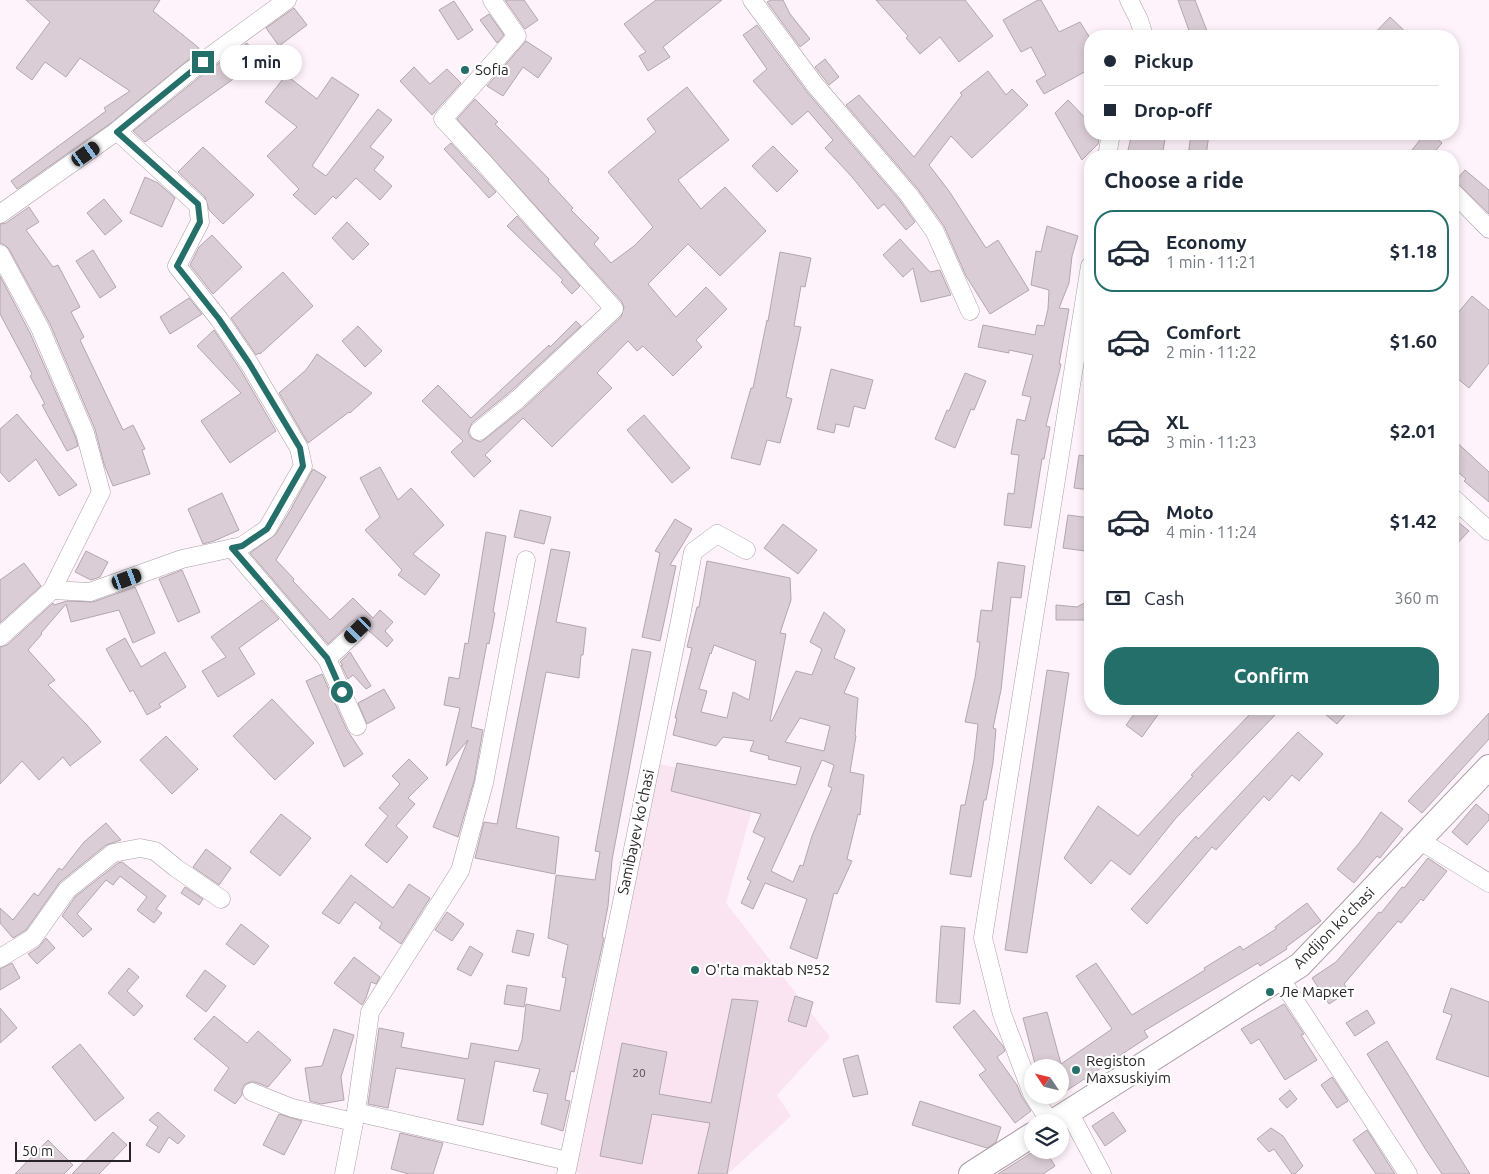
<!DOCTYPE html>
<meta charset="utf-8">
<style>
:root{--surface:#fff;--page:#f2f2f3;--text:#1f2937;--muted:#747a83;--line:#e0e1e3;--accent:#256f6a}
body{margin:0;font-family:Ubuntu,sans-serif;background:var(--page);color:var(--text);height:100vh;display:flex;flex-direction:column;font-size:19px;white-space:nowrap}
*{box-sizing:border-box;margin:0}
p{font-size:16px;color:var(--muted)}
.icon{flex:none;width:28px;height:28px;fill:none;stroke:currentColor;stroke-width:2;stroke-linecap:round;stroke-linejoin:round}
.map{position:relative;flex:1;overflow:hidden}
.sheet{position:absolute;left:1084px;top:150px;width:375px;height:565px;display:flex;flex-direction:column;background:var(--surface);border-radius:20px;box-shadow:0 2px 8px #0003}
.sheet>*{flex:none}
.guide{position:absolute;left:1084px;top:30px;width:375px;height:110px;border-radius:20px;box-shadow:0 2px 8px #0003;display:grid;align-content:center;height:110px;padding:0 20px;background:var(--surface)}
.needle{width:32px;rotate:305deg}
.buttons{position:absolute;left:1024px;top:1059px;display:grid;gap:10px}
.buttons a{display:grid;place-items:center;width:45px;height:45px;border-radius:50%;background:var(--surface);box-shadow:0 2px 8px #0003;font-size:25px}
.scale{position:absolute;left:15px;bottom:12px;width:116px;box-sizing:border-box;padding-left:5px;border:2px solid #292427;border-top:0;font-size:14px;line-height:18px;white-space:nowrap;color:#292427;-webkit-text-stroke:4px #fff;paint-order:stroke}
.end{position:absolute;width:22px;height:22px;margin:-11px;border:6px solid #256f6a;background:#fff;box-shadow:0 0 0 2px #fff}
.from{border-radius:50%}
.bubble{position:absolute;height:35px;border-radius:18px;background:var(--surface);box-shadow:0 2px 8px #0003;font-size:16px;font-weight:600;line-height:35px;text-align:center}
.car{position:absolute;width:15px;height:30px;margin:-15px -8px;border-radius:6px;box-shadow:0 0 4px 1px #0007;background:linear-gradient(#222 24%,#8ab4d8 0 40%,#222 0 76%,#8ab4d8 0 86%,#222 0)}
.guide b{display:flex;align-items:center;gap:18px;height:48px;font-size:19px}
.guide b+b{border-top:1px solid var(--line)}
.guide i{width:12px;height:12px;background:var(--text)}
ul{padding:0;list-style:none}
li{display:flex;align-items:center;gap:15px;height:82px;margin:0 10px 8px;padding:0 10px;border:2px solid transparent;border-radius:20px}
li div{flex:1}
li b{display:block;font-size:19px}
li em{font-style:normal;font-weight:600}
li.on{border-color:var(--accent)}
li>.icon{width:45px;height:45px;stroke-width:1.5}
h2{padding:0 20px;font-size:22px;line-height:60px}
.pay{display:flex;align-items:center;gap:12px;height:55px;padding:0 20px;font-size:19px}
.pay p{margin-inline-start:auto}
.button{display:flex;gap:10px;margin-top:auto;padding:10px 20px}
.button a{flex:1;height:58px;border-radius:20px;background:var(--accent);color:#fff;font-size:20px;font-weight:600;line-height:58px;text-align:center}
.map>svg:first-child{display:block}
</style>
<div class="map">
<svg width="1489" height="1174" viewBox="0 0 1489 1174">
<rect width="100%" height="100%" fill="#fef3fa"/>
<!-- built -->
<polygon fill="#fae4f2" points="654,763 759,785 726,903 830,1037 777,1095 791,1116 728,1174 581,1174 570,1171"/>
<!-- building -->
<g fill="#dbcdd6" stroke="#b3a6ae" fill-rule="evenodd">
<polygon points="26,0 160,0 153,11 199,48 193,56 111,123 17,189 11,181 106,111 104,108 130,91 80,58 66,77 45,62 32,80 16,68 50,22"/>
<polygon points="505,0 524,0 538,20 525,29"/>
<polygon points="656,0 722,0 663,47 670,57 648,71 639,56 646,52 624,24"/>
<polygon points="771,0 783,0 790,14 810,39 800,47 767,2"/>
<polygon points="876,0 965,0 993,36 959,62 940,37 920,54 906,38 908,36"/>
<polygon points="1038,0 1041,0 1059,32 1080,22 1090,38 1090,69 1044,94 1036,81 1046,75 1031,47 1021,52 1003,20"/>
<polygon points="1178,0 1195,0 1209,36 1191,36"/>
<polygon points="454,1 473,30 458,40 439,10"/>
<polygon points="294,8 307,25 279,46 266,28"/>
<polygon points="489,14 504,35 497,43 480,20"/>
<polygon points="1390,17 1410,36 1372,36"/>
<polygon points="757,25 807,92 901,202 915,222 906,230 884,204 878,209 852,177 825,148 833,140 808,111 792,125 753,81 767,69 743,35"/>
<polygon points="526,41 552,58 538,78 523,67 503,96 487,86"/>
<polygon points="247,43 260,60 145,142 133,131 197,79"/>
<polygon points="825,59 839,77 829,85 815,67"/>
<polygon points="414,67 430,84 447,69 461,83 432,115 400,81"/>
<polygon points="988,71 1006,95 1012,89 1028,105 972,158 951,136 929,165 949,191 986,248 998,240 1029,290 990,314 966,276 944,226 917,188 846,105 859,95 914,157 962,95 960,93"/>
<polygon points="286,75 317,99 332,77 359,95 312,166 326,176 378,109 392,120 370,147 384,157 374,170 392,186 380,200 356,178 336,199 333,196 315,215 293,195 299,189 267,156 297,127 265,102"/>
<polygon points="687,87 729,140 678,180 701,209 725,187 766,231 720,276 688,244 648,284 676,317 706,287 727,309 696,340 702,347 673,376 643,346 637,351 628,341 597,373 612,388 552,447 523,418 485,455 491,461 474,477 451,452 463,441 422,401 438,385 471,418 549,345 550,347 576,321 581,326 511,391 472,423 468,432 471,438 480,442 485,439 525,407 621,317 624,307 622,302 457,119 475,99 498,122 495,124 549,179 548,181 573,208 571,210 599,238 594,244 611,263 634,246 653,227 608,172 656,132 647,119"/>
<polygon points="1068,100 1090,123 1090,134 1100,134 1098,144 1082,160 1055,113"/>
<polygon points="1132,134 1166,134 1162,156 1132,156 1128,150"/>
<polygon points="1191,134 1209,134 1206,156 1188,156"/>
<polygon points="1425,134 1432,134 1442,143 1431,156 1407,156"/>
<polygon points="451,143 496,192 489,198 444,149"/>
<polygon points="773,146 798,171 777,192 752,166"/>
<polygon points="203,147 254,195 223,224 209,210 205,197 178,172"/>
<polygon points="1465,170 1489,190 1489,214 1455,181"/>
<polygon points="145,177 158,183 175,198 162,227 130,213"/>
<polygon points="104,199 122,221 105,235 87,213"/>
<polygon points="29,207 39,222 26,230 53,267 58,265 80,307 71,312 84,337 80,340 123,430 133,425 145,449 142,450 150,474 113,486 104,464 95,429 50,324 9,249 5,245 0,243 0,224 6,223"/>
<polygon points="517,216 580,286 572,294 561,282 563,280 507,226"/>
<polygon points="347,222 369,244 353,260 332,238"/>
<polygon points="1047,226 1078,236 1072,256 1069,283 1059,308 1069,309 1059,364 1061,364 1046,426 1050,427 1044,459 1042,459 1031,528 1004,525 1008,493 1014,494 1019,455 1011,454 1017,419 1025,421 1031,397 1022,395 1033,355 1009,350 1009,353 978,347 983,325 1035,335 1037,325 1044,326 1048,309 1049,290 1031,285 1036,251 1041,252"/>
<polygon points="212,235 242,267 213,294 190,265 199,247"/>
<polygon points="900,239 930,272 940,270 951,295 921,302 913,268 903,277 883,255"/>
<polygon points="93,250 116,287 100,298 76,261"/>
<polygon points="780,252 811,258 805,287 801,286 794,326 801,327 786,397 792,399 780,443 767,440 760,465 731,458 751,388 753,388 767,320 768,321"/>
<polygon points="283,272 313,306 260,354 259,353 256,355 231,318"/>
<polygon points="0,276 30,333 75,436 78,446 67,451 42,405 45,404 30,376 32,374 0,314"/>
<polygon points="1472,296 1489,310 1489,363 1469,388 1452,374 1452,320"/>
<polygon points="189,298 202,314 170,334 160,317"/>
<polygon points="358,326 382,351 365,367 342,341"/>
<polygon points="214,330 240,369 276,431 230,463 201,421 241,393 197,346"/>
<polygon points="317,354 372,393 350,413 349,412 308,443 279,393 306,370"/>
<polygon points="831,369 873,380 865,409 854,406 849,427 836,424 834,433 817,429"/>
<polygon points="965,373 986,381 974,410 971,409 955,448 935,439 947,410 949,411"/>
<polygon points="17,414 77,485 59,496 36,459 9,482 0,472 0,429"/>
<polygon points="644,415 690,468 672,483 627,430"/>
<polygon points="1452,438 1489,472 1489,502 1464,481 1466,479 1452,467"/>
<polygon points="1079,455 1090,457 1090,490 1074,488"/>
<polygon points="380,467 398,500 411,488 444,525 413,554 440,575 425,595 398,575 402,570 365,530 380,517 360,478"/>
<polygon points="313,469 326,477 276,560 294,579 293,581 330,620 353,598 373,618 380,610 393,622 385,631 393,640 387,647 368,630 366,623 361,620 355,620 351,622 328,644 250,553 276,534 293,506 292,507"/>
<polygon points="222,493 239,530 214,541 203,544 188,509"/>
<polygon points="520,510 551,517 544,544 514,537"/>
<polygon points="1068,515 1090,518 1085,551 1063,548"/>
<polygon points="1452,517 1469,531 1452,549"/>
<polygon points="675,519 692,529 670,565 676,566 660,641 642,637 660,553 655,551"/>
<polygon points="783,524 817,550 798,574 764,548"/>
<polygon points="486,532 506,536 493,612 495,613 489,644 487,643 471,727 483,730 474,781 458,837 433,827 468,740 446,766 460,708 444,705 449,677 459,679 465,643 468,644"/>
<polygon points="551,549 570,552 556,622 586,628 583,655 581,655 579,678 546,672 516,828 559,837 555,874 475,858 484,822 497,824"/>
<polygon points="86,551 108,562 100,577 91,580 75,572"/>
<path d="M 707,561 L 790,578 L 791,600 L 780,633 L 786,634 L 770,721 L 772,721 L 796,671 L 812,675 L 822,649 L 810,642 L 824,612 L 845,630 L 834,658 L 855,668 L 844,693 L 858,698 L 855,735 L 856,736 L 850,772 L 864,775 L 860,815 L 858,814 L 847,859 L 852,861 L 837,894 L 834,893 L 817,959 L 790,948 L 807,899 L 765,883 L 753,909 L 741,903 L 751,881 L 747,879 L 765,838 L 753,832 L 761,814 L 671,791 L 677,763 L 796,785 L 801,767 L 768,759 L 769,756 L 750,751 L 754,741 L 723,737 L 716,746 L 673,735 L 677,718 L 675,718 L 692,648 L 687,647 L 697,607 L 699,607 ZM 714,645 L 756,661 L 749,700 L 733,692 L 727,718 L 701,712 L 707,691 L 699,689 L 710,653 L 711,654 ZM 800,718 L 830,726 L 824,751 L 785,742 ZM 822,760 L 834,765 L 828,786 L 832,788 L 812,836 L 803,866 L 800,865 L 793,882 L 771,871 Z"/>
<polygon points="998,562 1025,566 1021,598 1011,597 1001,690 993,728 996,729 993,763 986,800 984,800 971,877 950,874 961,805 965,805 974,760 978,724 965,722 975,678 980,642 977,642 981,610 992,611"/>
<polygon points="24,563 41,586 0,623 0,580"/>
<polygon points="182,570 200,612 178,622 159,579"/>
<polygon points="135,587 155,633 133,643 119,610 71,622 66,604 41,633 42,634 28,650 55,680 48,685 87,725 101,742 70,766 63,757 39,780 22,761 0,784 0,647 7,645 53,603 54,605 67,601 93,602"/>
<polygon points="262,600 279,619 239,648 255,674 218,697 202,671 226,657 211,637"/>
<polygon points="1090,600 1090,620 1056,620 1056,605 1077,607"/>
<polygon points="125,638 141,667 165,652 186,687 159,704 161,707 147,715 133,690 130,692 106,649"/>
<polygon points="632,649 651,652 612,860 608,906 602,937 604,938 574,1072 571,1071 565,1100 570,1101 563,1131 541,1124 548,1094 533,1091 540,1069 495,1061 483,1125 457,1120 465,1079 396,1068 388,1108 368,1104 379,1028 404,1033 401,1047 468,1059 471,1043 518,1051 522,1040 526,1004 560,1011 566,978 562,977 568,945 548,938 556,875 595,880 600,852 595,851"/>
<polygon points="350,652 371,686 366,689 353,675 348,679 341,665 343,665 340,662"/>
<polygon points="1047,670 1069,673 1027,953 1005,950"/>
<polygon points="322,674 347,730 363,754 344,767 306,681"/>
<polygon points="384,689 395,708 367,724 358,703"/>
<polygon points="272,699 314,743 275,780 233,736"/>
<polygon points="1138,709 1162,709 1142,737 1126,725"/>
<polygon points="1255,709 1270,709 1276,714 1176,818 1130,875 1111,860 1091,884 1064,858 1098,806 1138,836 1193,776 1191,775"/>
<polygon points="1319,709 1350,709 1337,724"/>
<polygon points="1489,713 1489,739 1422,813 1408,801"/>
<polygon points="1298,732 1323,754 1299,781 1292,775 1269,801 1264,796 1216,850 1212,847 1147,924 1131,909 1196,836 1198,839"/>
<polygon points="166,736 198,769 172,794 140,760"/>
<polygon points="409,759 428,778 408,798 415,804 396,826 408,837 387,863 365,845 388,816 379,808 400,784 392,776"/>
<polygon points="1476,804 1489,815 1489,820 1467,845 1452,832"/>
<polygon points="1381,812 1403,829 1380,858 1377,856 1354,883 1337,869 1360,842"/>
<polygon points="281,814 311,838 280,876 250,852"/>
<polygon points="106,823 121,840 106,845 60,882 26,930 13,938 0,923 0,908 13,920 34,893 38,896 59,868 62,870 84,842"/>
<polygon points="206,849 231,868 219,885 193,867"/>
<polygon points="1428,858 1447,871 1423,901 1421,899 1401,923 1398,921 1344,984 1349,991 1329,1004 1312,978 1336,962 1379,912 1381,913 1402,887 1404,888"/>
<polygon points="122,862 166,896 156,909 162,913 154,923 137,910 147,897 120,876 113,885 106,880 77,914 92,929 83,937 62,916 75,897 118,863"/>
<polygon points="351,875 393,908 409,884 430,898 401,944 379,928 382,923 355,902 339,924 322,913"/>
<polygon points="185,887 203,899 199,905 181,893"/>
<polygon points="1307,903 1321,921 1286,947 1287,949 1260,966 1258,963 1144,1031 1148,1037 1060,1095 1060,1068 1036,1068 1023,1018 1047,1012 1061,1064 1112,1029 1076,976 1096,963 1132,1015 1205,970 1204,968 1240,946 1243,950 1276,929 1275,927"/>
<polygon points="447,912 464,924 452,941 435,930"/>
<polygon points="241,924 269,946 254,965 226,944"/>
<polygon points="941,926 965,928 960,1004 936,1002"/>
<polygon points="517,930 534,934 529,956 512,952"/>
<polygon points="46,938 55,948 37,964 28,954 39,947"/>
<polygon points="470,946 483,954 471,976 457,969"/>
<polygon points="354,957 380,977 376,984 371,982 366,998 362,1005 334,983"/>
<polygon points="12,963 20,978 0,990 0,969"/>
<polygon points="129,968 139,977 127,991 143,1006 134,1016 108,993"/>
<polygon points="205,970 226,986 206,1012 186,996"/>
<polygon points="507,985 527,988 524,1007 504,1004"/>
<polygon points="1451,988 1489,1002 1489,1077 1436,1059 1452,1015 1443,1012"/>
<polygon points="795,996 813,1002 806,1027 788,1021"/>
<polygon points="732,999 758,1001 727,1174 698,1174 710,1123 652,1114 642,1164 600,1156 622,1043 667,1052 659,1094 711,1103"/>
<polygon points="1284,1004 1304,1034 1301,1035 1317,1060 1285,1080 1259,1039 1251,1044 1241,1029"/>
<polygon points="0,1008 17,1028 0,1043"/>
<polygon points="974,1010 1003,1046 1005,1051 997,1057 1017,1085 1022,1097 1031,1111 1015,1123 979,1075 986,1070 953,1027"/>
<polygon points="1367,1010 1375,1023 1355,1036 1346,1023"/>
<polygon points="214,1016 247,1043 258,1031 291,1060 268,1087 255,1082 250,1082 245,1084 242,1089 242,1095 235,1104 214,1090 229,1068 194,1039"/>
<polygon points="334,1029 354,1035 341,1077 344,1100 321,1104 310,1101 305,1068 322,1066"/>
<polygon points="1387,1041 1404,1068 1470,1174 1442,1174 1426,1150 1367,1054"/>
<polygon points="80,1044 124,1098 95,1121 52,1067"/>
<polygon points="858,1055 868,1094 853,1097 843,1059"/>
<polygon points="1332,1077 1348,1101 1337,1108 1321,1085"/>
<polygon points="1290,1090 1297,1099 1287,1108 1279,1099"/>
<polygon points="920,1101 1001,1127 996,1142 987,1148 912,1125"/>
<polygon points="158,1112 185,1136 178,1144 169,1137 159,1153 146,1145 158,1127 149,1120"/>
<polygon points="1113,1112 1126,1131 1105,1146 1092,1126"/>
<polygon points="279,1114 302,1121 284,1155 263,1145"/>
<polygon points="1271,1128 1283,1136 1303,1166 1295,1174 1292,1174 1274,1149 1269,1152 1257,1139"/>
<polygon points="1367,1130 1395,1174 1376,1174 1353,1140"/>
<polygon points="113,1132 127,1145 99,1174 72,1174"/>
<polygon points="400,1133 443,1143 433,1174 409,1174 391,1169"/>
<polygon points="48,1140 73,1165 64,1174 15,1174"/>
<polygon points="1036,1150 1045,1150 1055,1166 1043,1174 998,1174"/>
</g>
<g fill="none" stroke-linecap="round" stroke-linejoin="round">
<!-- street casing -->
<g stroke="#ab9ea7" stroke-width="19">
<g id="street">
<polyline points="752,0 815,85 909,195 935,232 970,311"/>
<polyline points="1129,0 1139,20 1144,36"/>
<polyline points="1107,156 1111,134"/>
<polyline points="1452,191 1489,229"/>
<polyline points="0,214 117,131 190,71 287,0"/>
<polyline points="0,254 40,328 85,433 101,492 52,590 0,637"/>
<polyline points="479,431 518,399 614,309 485,164 443,119 517,36 492,0"/>
<polyline points="1452,497 1489,531"/>
<polyline points="232,548 327,659 357,726"/>
<polyline points="52,590 90,592 182,559 242,546 267,529 303,466 299,448 249,363 219,319 177,266 200,222 198,205 117,131"/>
<polyline points="327,659 358,630"/>
<polyline points="1419,840 1489,883"/>
<polyline points="0,958 33,938 67,890 113,853 140,848 155,851 176,868 221,899"/>
<polyline points="1280,978 1408,1174"/>
<polyline points="252,1092 292,1108 354,1122"/>
<polyline points="1032,1093 1002,1014 983,938 1090,266"/>
<polyline points="1033,1095 1050,1122"/>
<polyline points="356,1112 568,1161"/>
<polyline points="1069,1112 1102,1174"/>
<polyline points="344,1174 356,1112 370,1012 460,871 484,783 526,560"/>
<polyline points="566,1174 680,621 693,552 717,534 746,550"/>
</g>
</g>
<!-- secondary casing -->
<g stroke="#ab9ea7" stroke-width="26">
<g id="secondary">
<polyline points="1053,1122 1300,965 1489,767"/>
<polyline points="971,1174 1032,1135"/>
</g>
</g>
<!-- street -->
<use href="#street" stroke="#fff" stroke-width="18"/>
<!-- secondary -->
<use href="#secondary" stroke="#fff" stroke-width="24"/>
</g>
<g fill="none" stroke-linecap="round" stroke-linejoin="round">
<!-- route -->
<polyline stroke="#256f6a" stroke-width="6" points="203,62 117,132 198,204 200,222 177,266 219,319 249,363 300,448 303,466 267,529 242,546 232,548 327,658 342,692"/>
</g>
<!-- markers -->
<g fill="#256f6a" stroke="#fff" stroke-width="2">
<circle cx="465" cy="70" r="5"/>
<circle cx="695" cy="970" r="5"/>
<circle cx="1270" cy="992" r="5"/>
<circle cx="1076" cy="1070" r="5"/>
</g>
<g text-anchor="middle" stroke-width="4.5" stroke-linejoin="round" paint-order="stroke">
<!-- number labels -->
<g font-size="12" fill="#564e53">
<text x="639" y="1077">20</text>
</g>
<!-- poi labels -->
<g font-size="15" fill="#292427" stroke="#fff" text-anchor="start">
<text x="475" y="75">Sofia</text>
<text x="705" y="975">O'rta maktab №52</text>
<text x="1280" y="997">Ле Маркет</text>
<text x="1086" y="1066">Registon<tspan x="1086" dy="17">Maxsuskiyim</tspan></text>
</g>
<!-- street labels -->
<g font-size="15" fill="#292427" stroke="#fff">
<text transform="translate(636 832) rotate(-78)" y="5">Samibayev ko'chasi</text>
<text transform="translate(1334 928) rotate(-45)" y="5">Andijon ko'chasi</text>
</g>
</g>
</svg>
<div class="buttons">
<a><svg class="needle" viewBox="-14 -14 28 28"><path d="M0-13l5 13h-10z" fill="#e53935"/><path d="M0 13l5-13h-10z" fill="#747a83"/></svg></a>
<a><svg class="icon" aria-label="layers" viewBox="0 0 24 24"><path d="M12 4l9 5-9 5-9-5zM3 14l9 5 9-5"/></svg></a>
</div>
<div class="scale">50 m</div>
<i class="end from" style="left:342px;top:692px"></i>
<i class="end" style="left:203px;top:62px"></i>
<div class="bubble" style="left:220px;top:45px;width:82px">1 min</div>
<i class="car" style="left:86px;top:154px;rotate:55deg"></i>
<i class="car" style="left:127px;top:579px;rotate:70deg"></i>
<i class="car" style="left:358px;top:630px;rotate:226deg"></i>
<div class="guide">
<b><i class="from"></i>Pickup</b>
<b><i></i>Drop-off</b>
</div>
<section class="sheet">
<h2>Choose a ride</h2>
<ul>
<li class="on"><svg class="icon" aria-label="car" viewBox="0 0 24 24"><path d="M5 17H2v-5l4-1 3-4h7l3 4 3 1v5h-3M9 17h6M6 11h13"/><circle cx="7" cy="17" r="2"/><circle cx="17" cy="17" r="2"/></svg><div><b>Economy</b><p>1 min · 11:21</p></div><em>$1.18</em></li>
<li><svg class="icon" aria-label="car" viewBox="0 0 24 24"><path d="M5 17H2v-5l4-1 3-4h7l3 4 3 1v5h-3M9 17h6M6 11h13"/><circle cx="7" cy="17" r="2"/><circle cx="17" cy="17" r="2"/></svg><div><b>Comfort</b><p>2 min · 11:22</p></div><em>$1.60</em></li>
<li><svg class="icon" aria-label="car" viewBox="0 0 24 24"><path d="M5 17H2v-5l4-1 3-4h7l3 4 3 1v5h-3M9 17h6M6 11h13"/><circle cx="7" cy="17" r="2"/><circle cx="17" cy="17" r="2"/></svg><div><b>XL</b><p>3 min · 11:23</p></div><em>$2.01</em></li>
<li><svg class="icon" aria-label="car" viewBox="0 0 24 24"><path d="M5 17H2v-5l4-1 3-4h7l3 4 3 1v5h-3M9 17h6M6 11h13"/><circle cx="7" cy="17" r="2"/><circle cx="17" cy="17" r="2"/></svg><div><b>Moto</b><p>4 min · 11:24</p></div><em>$1.42</em></li>
</ul>
<div class="pay"><svg class="icon" aria-label="cash" viewBox="0 0 24 24"><path d="M3 7h18v10H3z"/><circle cx="12" cy="12" r="2"/></svg>Cash<p>360 m</p></div>
<div class="button"><a>Confirm</a></div>
</section>
</div>
